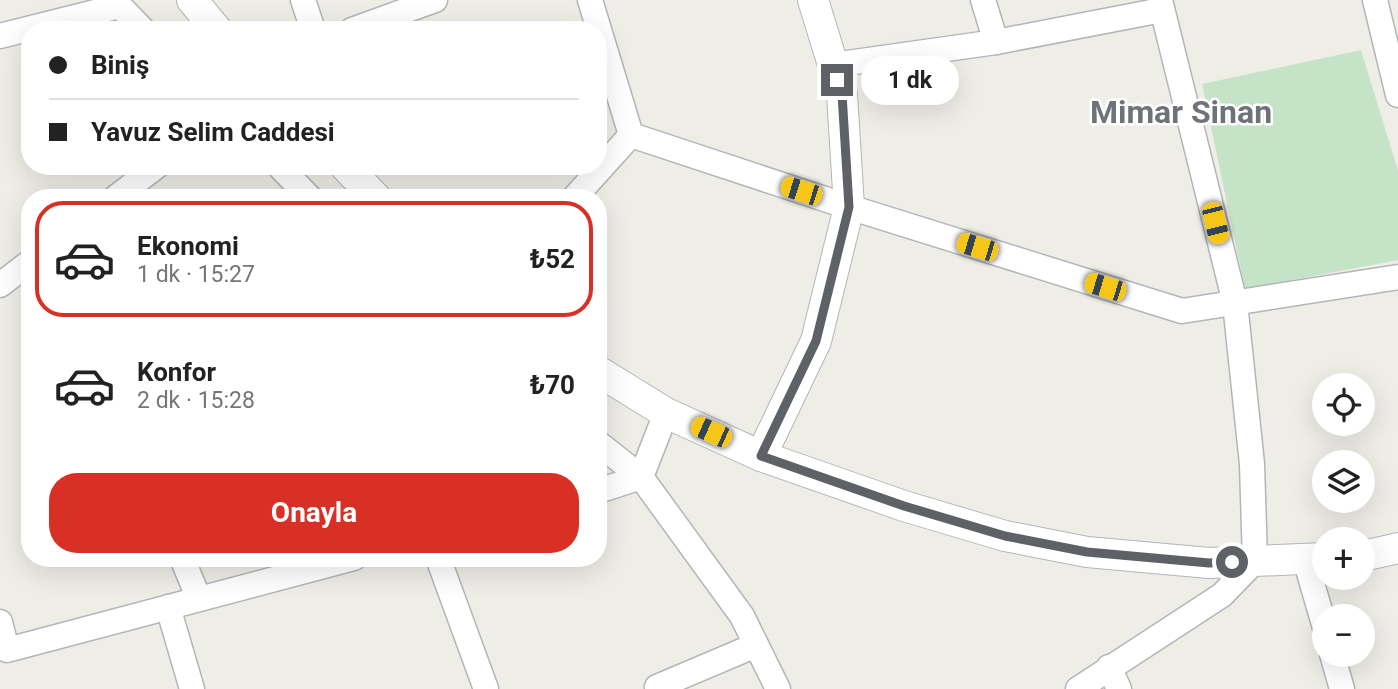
<!DOCTYPE html>
<html lang="tr">
<meta charset="utf-8">
<style>
:root{--surface:#fff;--page:#f2f2f2;--text:#222;--muted:#767676;--line:#e0e0e0;--accent:#d93025}
body{margin:0;font-family:Roboto,sans-serif;background:var(--page);color:var(--text);height:100vh;display:flex;flex-direction:column;font-size:26px;white-space:nowrap}
*{box-sizing:border-box;margin:0}
p{font-size:23px;color:var(--muted)}
.icon{flex:none;width:38px;height:38px;fill:none;stroke:currentColor;stroke-width:2;stroke-linecap:round;stroke-linejoin:round}
.map{position:relative;flex:1;overflow:hidden}
.side{position:absolute;left:21px;top:189px;width:586px;height:378px;display:flex;flex-direction:column;background:var(--surface);border-radius:28px;box-shadow:0 7px 28px #0002}
.side>*{flex:none}
.hud{position:absolute;left:21px;top:21px;width:586px;height:154px;border-radius:28px;box-shadow:0 7px 28px #0002;display:grid;align-content:center;height:154px;padding:0 28px;background:var(--surface)}
.buttons{position:absolute;left:1312px;top:373px;display:grid;gap:14px}
.buttons a{display:grid;place-items:center;width:63px;height:63px;border-radius:50%;background:var(--surface);box-shadow:0 7px 28px #0002;font-size:35px}
.end{position:absolute;width:32px;height:32px;margin:-16px;border:9px solid #5e6165;background:#fff;box-shadow:0 0 0 4px #fff}
.from{border-radius:50%}
.bubble{position:absolute;height:49px;border-radius:24px;background:var(--surface);box-shadow:0 7px 28px #0002;font-size:23px;font-weight:700;line-height:49px;text-align:center}
.car{position:absolute;width:21px;height:42px;margin:-21px -10px;border-radius:9px;box-shadow:0 0 5px 2px #0007;background:linear-gradient(#f5c518 24%,#345 0 40%,#f5c518 0 76%,#345 0 86%,#f5c518 0)}
.hud b{display:flex;align-items:center;gap:24px;height:66px;font-size:26px}
.hud b+b{border-top:2px solid var(--line)}
.hud i{width:18px;height:18px;background:var(--text)}
ul{padding:12px 0 0;list-style:none}
li{display:flex;align-items:center;gap:21px;height:116px;margin:0 14px 10px;padding:0 14px;border:4px solid transparent;border-radius:28px}
li div{flex:1}
li b{display:block;font-size:26px}
li em{font-style:normal;font-weight:700}
li.current{border-color:var(--accent)}
li>.icon{width:63px;height:63px;stroke-width:1.5}
.button{display:flex;gap:14px;margin-top:auto;padding:14px 28px}
.button a{flex:1;height:80px;border-radius:28px;background:var(--accent);color:#fff;font-size:28px;font-weight:700;line-height:80px;text-align:center}
.map>svg:first-child{display:block}
</style>
<div class="map">
<svg width="1398" height="689" viewBox="0 0 1398 689">
<rect width="100%" height="100%" fill="#eeede6"/>
<!-- green -->
<polygon fill="#c5e3c7" points="1361,50 1398,171 1398,260 1245,289 1202,84"/>
<g fill="none" stroke-linecap="round" stroke-linejoin="round">
<!-- minor casing -->
<g stroke="#b3b6b9" stroke-width="27">
<g id="minor">
<polyline points="114,0 143,30"/>
<polyline points="303,0 313,30"/>
<polyline points="590,0 631,135"/>
<polyline points="983,0 996,42"/>
<polyline points="1375,0 1398,95"/>
<polyline points="352,30 435,0"/>
<polyline points="0,36 119,6"/>
<polyline points="833,65 996,42 1162,10"/>
<polyline points="631,135 849,207 1182,311 1398,277"/>
<polyline points="279,166 310,198"/>
<polyline points="115,198 157,166"/>
<polyline points="574,198 631,135"/>
<polyline points="0,285 30,262"/>
<polyline points="598,443 641,477 742,616 778,689"/>
<polyline points="598,491 641,477 666,413"/>
<polyline points="182,558 199,599"/>
<polyline points="438,558 486,689"/>
<polyline points="1305,559 1325,628"/>
<polyline points="168,607 192,689"/>
<polyline points="0,622 7,650 354,558"/>
<polyline points="1332,654 1342,689"/>
<polyline points="1109,667 1119,689"/>
<polyline points="657,687 756,645"/>
<polyline points="1078,689 1222,595 1255,561 1252,464 1235,303 1160,0"/>
</g>
</g>
<!-- tertiary casing -->
<g stroke="#b3b6b9" stroke-width="32">
<g id="tertiary">
<polyline points="192,0 217,30"/>
<polyline points="345,166 376,198"/>
<polyline points="598,371 666,413 761,456 904,506 1005,536 1087,552 1209,563 1325,558"/>
<polyline points="761,456 816,341 849,207 842,94 813,0"/>
<polyline points="1363,556 1398,548"/>
</g>
</g>
<!-- minor -->
<use href="#minor" stroke="#fff" stroke-width="24"/>
<!-- tertiary -->
<use href="#tertiary" stroke="#fff" stroke-width="30"/>
</g>
<g fill="none" stroke-linecap="round" stroke-linejoin="round">
<!-- route -->
<polyline stroke="#5e6165" stroke-width="9" points="837,80 842,94 849,207 816,341 761,456 904,506 1005,536 1087,552 1209,563 1232,562"/>
</g>
<g text-anchor="middle" stroke-width="5" stroke-linejoin="round" paint-order="stroke">
<!-- district labels -->
<g font-size="32" font-weight="bold" fill="#6f7277" stroke="#fff">
<text x="1181" y="123">Mimar Sinan</text>
</g>
</g>
</svg>
<div class="buttons">
<a><svg class="icon" aria-label="locate" viewBox="0 0 24 24"><circle cx="12" cy="12" r="6"/><path d="M12 2v4M12 18v4M2 12h4M18 12h4"/></svg></a>
<a><svg class="icon" aria-label="layers" viewBox="0 0 24 24"><path d="M12 4l9 5-9 5-9-5zM3 14l9 5 9-5"/></svg></a>
<a>+</a>
<a>−</a>
</div>
<i class="end from" style="left:1232px;top:562px"></i>
<i class="end" style="left:837px;top:80px"></i>
<div class="bubble" style="left:861px;top:56px;width:98px">1 dk</div>
<i class="car" style="left:801px;top:191px;rotate:288deg"></i>
<i class="car" style="left:1215px;top:223px;rotate:166deg"></i>
<i class="car" style="left:977px;top:247px;rotate:287deg"></i>
<i class="car" style="left:1105px;top:287px;rotate:287deg"></i>
<i class="car" style="left:711px;top:432px;rotate:294deg"></i>
<div class="hud">
<b><i class="from"></i>Biniş</b>
<b><i></i>Yavuz Selim Caddesi</b>
</div>
<section class="side">
<ul>
<li class="current"><svg class="icon" aria-label="car" viewBox="0 0 24 24"><path d="M5 17H2v-5l4-1 3-4h7l3 4 3 1v5h-3M9 17h6M6 11h13"/><circle cx="7" cy="17" r="2"/><circle cx="17" cy="17" r="2"/></svg><div><b>Ekonomi</b><p>1 dk · 15:27</p></div><em>₺52</em></li>
<li><svg class="icon" aria-label="car" viewBox="0 0 24 24"><path d="M5 17H2v-5l4-1 3-4h7l3 4 3 1v5h-3M9 17h6M6 11h13"/><circle cx="7" cy="17" r="2"/><circle cx="17" cy="17" r="2"/></svg><div><b>Konfor</b><p>2 dk · 15:28</p></div><em>₺70</em></li>
</ul>
<div class="button"><a>Onayla</a></div>
</section>
</div>
